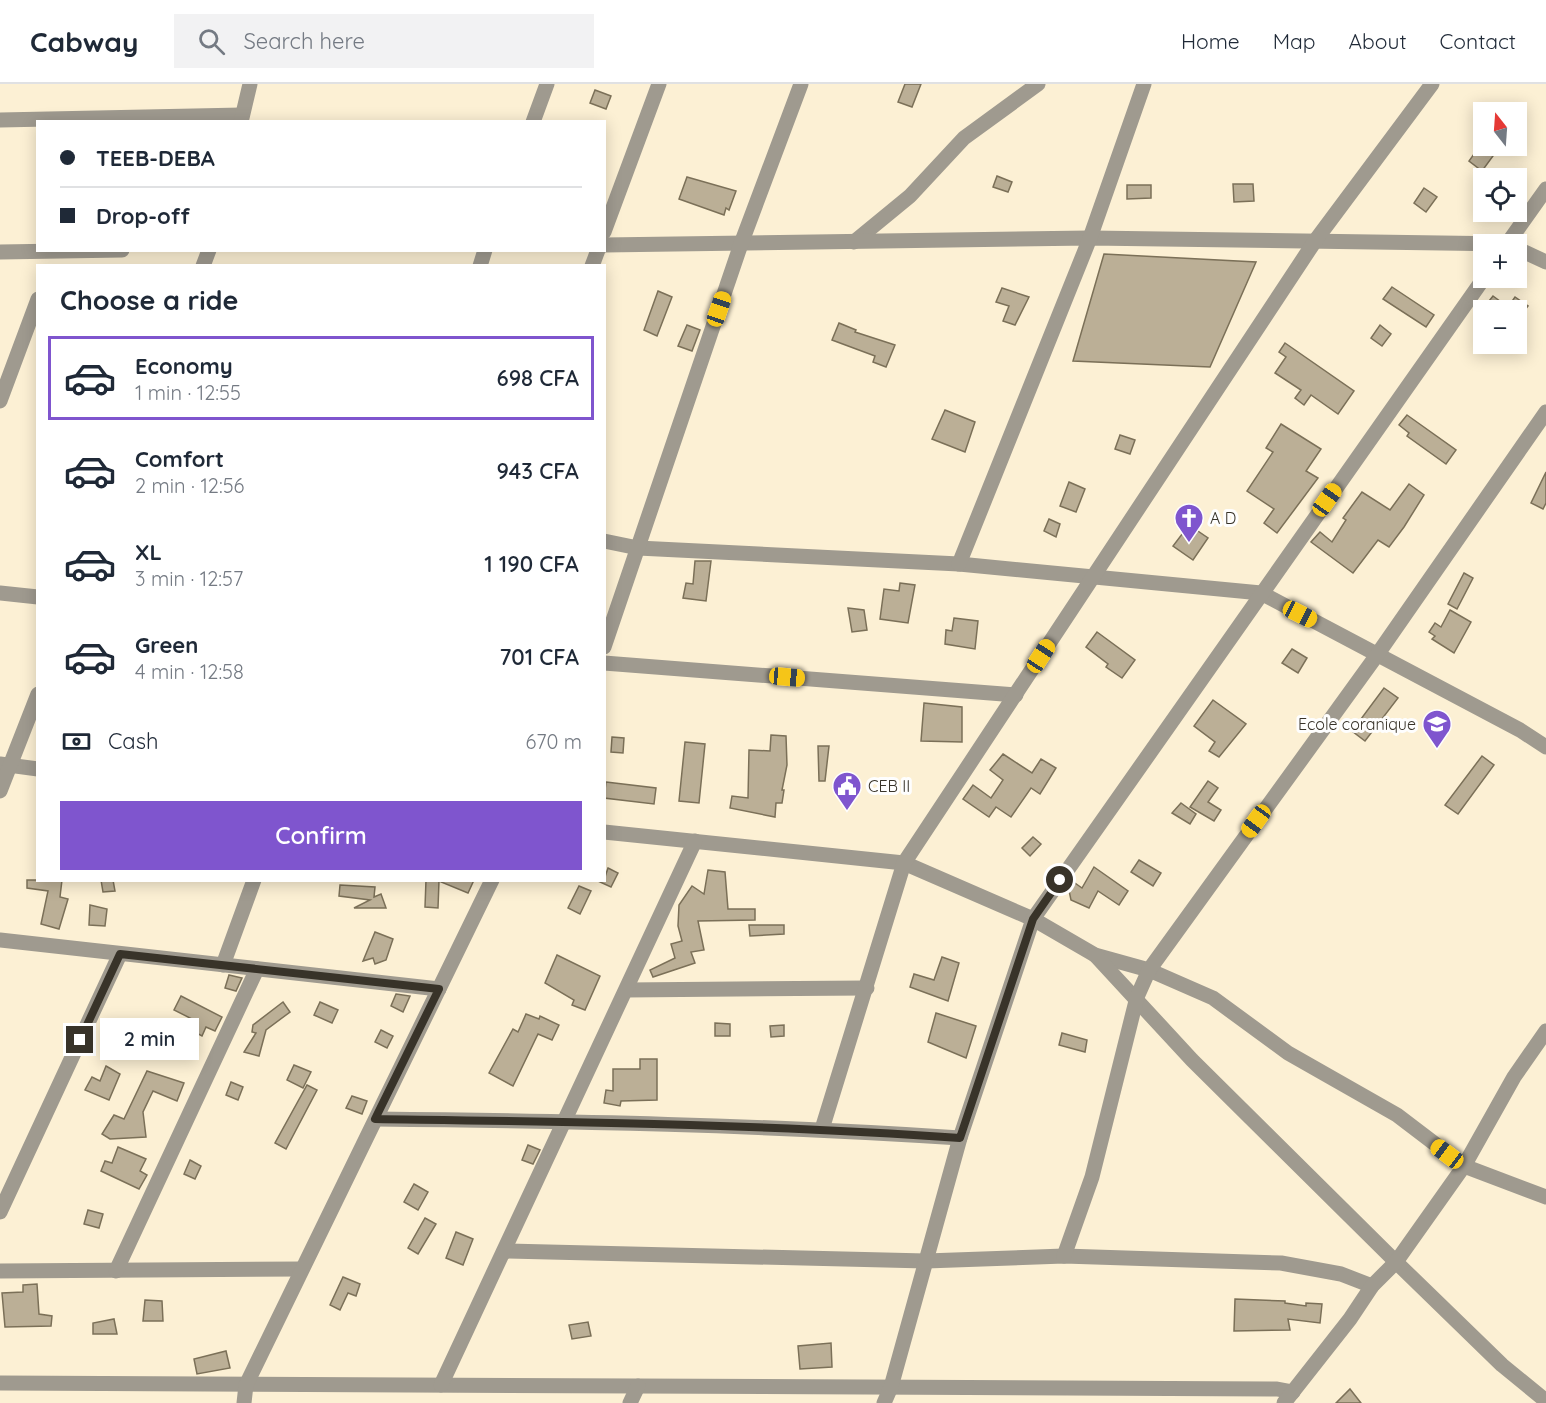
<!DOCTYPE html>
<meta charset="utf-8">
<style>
:root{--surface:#fff;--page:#f2f2f3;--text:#1f2937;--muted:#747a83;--line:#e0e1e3;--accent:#7f55ce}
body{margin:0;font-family:Quicksand,sans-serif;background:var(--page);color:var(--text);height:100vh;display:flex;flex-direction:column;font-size:22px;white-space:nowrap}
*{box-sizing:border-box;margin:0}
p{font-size:20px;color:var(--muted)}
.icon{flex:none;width:33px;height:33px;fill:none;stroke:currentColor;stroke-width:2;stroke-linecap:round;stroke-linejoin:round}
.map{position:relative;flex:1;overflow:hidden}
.side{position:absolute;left:36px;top:180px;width:570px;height:618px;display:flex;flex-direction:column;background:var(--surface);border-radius:0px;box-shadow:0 3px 15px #0003}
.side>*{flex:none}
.banner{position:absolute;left:36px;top:36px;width:570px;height:132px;border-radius:0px;box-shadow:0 3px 15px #0003;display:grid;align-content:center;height:132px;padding:0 24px;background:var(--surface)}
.needle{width:39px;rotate:343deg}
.buttons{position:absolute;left:1473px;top:18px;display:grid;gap:12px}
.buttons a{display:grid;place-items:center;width:54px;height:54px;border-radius:0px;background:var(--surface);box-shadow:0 3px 15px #0003;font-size:30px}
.end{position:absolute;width:27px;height:27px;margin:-14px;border:8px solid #383329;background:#fff;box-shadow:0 0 0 3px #fff}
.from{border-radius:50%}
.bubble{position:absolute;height:42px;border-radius:0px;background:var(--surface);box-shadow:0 3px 15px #0003;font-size:20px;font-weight:600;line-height:42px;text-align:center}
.car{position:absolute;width:18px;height:36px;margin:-18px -9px;border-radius:8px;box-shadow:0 0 4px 2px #0007;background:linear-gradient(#f5c518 24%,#345 0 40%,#f5c518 0 76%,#345 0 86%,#f5c518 0)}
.banner b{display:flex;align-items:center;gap:21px;height:57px;font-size:22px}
.banner b+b{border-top:2px solid var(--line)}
.banner i{width:15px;height:15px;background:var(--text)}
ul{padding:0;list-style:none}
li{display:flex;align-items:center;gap:18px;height:84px;margin:0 12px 9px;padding:0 12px;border:3px solid transparent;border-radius:0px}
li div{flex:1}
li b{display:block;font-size:22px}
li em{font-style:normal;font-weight:600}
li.current{border-color:var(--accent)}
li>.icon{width:54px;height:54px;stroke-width:1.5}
h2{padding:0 24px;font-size:27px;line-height:72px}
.pay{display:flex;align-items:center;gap:15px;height:66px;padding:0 24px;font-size:22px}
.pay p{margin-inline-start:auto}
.action{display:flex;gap:12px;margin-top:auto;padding:12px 24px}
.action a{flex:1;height:69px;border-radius:0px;background:var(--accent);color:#fff;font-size:24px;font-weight:600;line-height:69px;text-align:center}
header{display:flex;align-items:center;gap:36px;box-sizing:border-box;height:84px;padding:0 30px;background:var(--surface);border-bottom:2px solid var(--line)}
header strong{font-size:28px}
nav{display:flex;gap:33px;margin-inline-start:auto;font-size:21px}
.search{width:420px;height:54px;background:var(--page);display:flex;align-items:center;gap:15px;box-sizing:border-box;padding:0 21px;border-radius:0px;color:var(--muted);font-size:22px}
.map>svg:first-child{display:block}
</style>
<header>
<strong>Cabway</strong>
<div class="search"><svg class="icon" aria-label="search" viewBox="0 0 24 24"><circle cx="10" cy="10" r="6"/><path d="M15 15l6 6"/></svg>Search here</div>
<nav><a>Home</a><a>Map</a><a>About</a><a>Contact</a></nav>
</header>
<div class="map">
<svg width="1546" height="1319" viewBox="0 0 1546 1319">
<rect width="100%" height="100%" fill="#fcf0d4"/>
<!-- building -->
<g fill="#bbaf96" stroke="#7b7058" stroke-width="1.5">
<polygon points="905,0 921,0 912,23 898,18"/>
<polygon points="595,6 611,12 606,25 590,19"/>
<polygon points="1479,63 1493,72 1482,87 1469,77"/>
<polygon points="997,92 1012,98 1008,108 993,103"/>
<polygon points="687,93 736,107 729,126 726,124 724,131 679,115"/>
<polygon points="1233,100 1253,100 1254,117 1234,118"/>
<polygon points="1127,101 1151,101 1151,114 1127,115"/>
<polygon points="1424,104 1437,113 1426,128 1414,119"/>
<polygon points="1104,170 1256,178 1210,283 1073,277"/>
<polygon points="1392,203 1434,231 1426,243 1383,215"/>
<polygon points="1002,204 1029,213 1015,241 1003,237 1009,222 996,218"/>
<polygon points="658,207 672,213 657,252 644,246"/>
<polygon points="1493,212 1508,223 1515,213 1528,222 1519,234 1516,226 1492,226 1485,222"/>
<polygon points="839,239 856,246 855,248 895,261 886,283 873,278 875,272 832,256"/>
<polygon points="687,241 700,246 692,267 678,262"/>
<polygon points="1380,241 1391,250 1382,262 1371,254"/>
<polygon points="1285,259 1354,307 1338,330 1311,311 1304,321 1295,314 1301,306 1275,289 1286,273 1279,268"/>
<polygon points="945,326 975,338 965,368 932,355"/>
<polygon points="1407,331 1456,366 1446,380 1407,352 1409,349 1399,341"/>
<polygon points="1281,340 1321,365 1306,387 1318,394 1277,449 1264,439 1274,425 1247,407 1273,368 1266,364"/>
<polygon points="1120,351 1135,356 1130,370 1115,365"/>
<polygon points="1546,388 1546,419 1543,425 1531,419"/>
<polygon points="1069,398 1085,405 1076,428 1060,422"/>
<polygon points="1409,400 1424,411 1404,443 1389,463 1378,456 1353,489 1311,458 1320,448 1332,458 1346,436 1343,434 1362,408 1390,426"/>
<polygon points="1049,435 1060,440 1056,453 1044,447"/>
<polygon points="1189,441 1208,454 1193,476 1173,462"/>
<polygon points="695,477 711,477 706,517 683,514 686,499 693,500"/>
<polygon points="1464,489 1473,494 1457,525 1448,520"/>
<polygon points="900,499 915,501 908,539 880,535 884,505 899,507"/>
<polygon points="848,524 864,526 867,546 852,548"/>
<polygon points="1450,526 1471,538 1454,569 1432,555 1435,552 1429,548 1435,539 1441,543"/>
<polygon points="954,534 978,537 975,565 945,560 946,546 952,547"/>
<polygon points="1097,548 1135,576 1122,594 1106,583 1108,580 1086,563"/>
<polygon points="1292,565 1307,574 1298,589 1282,579"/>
<polygon points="1384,604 1398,614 1365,657 1352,647"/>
<polygon points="1213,616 1246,640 1219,673 1209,667 1215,658 1194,642"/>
<polygon points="924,619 962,623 962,658 921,657"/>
<polygon points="771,651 786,652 787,681 782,706 784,706 782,719 776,719 775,733 730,724 732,712 748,714 749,666 770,667"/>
<polygon points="612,653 624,654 623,669 611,668"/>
<polygon points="685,658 705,660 699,719 679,717"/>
<polygon points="818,662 829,662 825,697 819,697"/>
<polygon points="1003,670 1032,689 1041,675 1056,684 1040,710 1031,704 1011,733 996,723 989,733 963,715 973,701 991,714 1003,696 990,686"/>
<polygon points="1482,672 1494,681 1458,730 1445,721"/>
<polygon points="1208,697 1218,704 1208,718 1221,726 1214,737 1190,723"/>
<polygon points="606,698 656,704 654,720 604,714"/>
<polygon points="1181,719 1196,730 1190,740 1172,729"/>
<polygon points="1033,753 1041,760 1030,772 1022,764"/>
<polygon points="1139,776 1161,789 1153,802 1131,788"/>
<polygon points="1094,783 1128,807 1119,821 1098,807 1089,824 1071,816 1068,802 1072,797 1082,804"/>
<polygon points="608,784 618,789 611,803 600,798 604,796"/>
<polygon points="708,786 725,788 728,825 755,825 755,836 698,837 704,866 691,868 695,879 653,893 650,886 675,874 671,860 682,857 678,842 679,821 692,802 704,810"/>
<polygon points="27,796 62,796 60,813 68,815 59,845 41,840 48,807 27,804"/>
<polygon points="101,796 113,796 115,807 103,808"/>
<polygon points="426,796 474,796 468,809 439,797 438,824 425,823"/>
<polygon points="340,801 375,803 374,813 381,810 386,824 354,824 370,816 339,812"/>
<polygon points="579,802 591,807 580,830 568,824"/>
<polygon points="90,821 107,825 105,842 89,841"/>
<polygon points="749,841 784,841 784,850 750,852"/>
<polygon points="375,848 393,855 386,876 375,880 373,874 363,877"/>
<polygon points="557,871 600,892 585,926 572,921 574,916 545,899"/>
<polygon points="942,873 959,879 948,917 910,903 914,890 934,896"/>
<polygon points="229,891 242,894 236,907 225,904"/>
<polygon points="396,910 410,912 403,928 391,922"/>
<polygon points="181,912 222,933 215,947 206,943 202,952 187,944 192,935 174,926"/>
<polygon points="283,918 290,928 266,946 259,972 244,968 256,949 252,948 253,941"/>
<polygon points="320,918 338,926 332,939 314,931"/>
<polygon points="936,929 976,942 966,974 928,958"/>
<polygon points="526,930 539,935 540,932 559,941 552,956 538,950 513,1002 489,989 513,945 518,948"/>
<polygon points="715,939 730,940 730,952 715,952"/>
<polygon points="784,941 784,952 771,953 770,942"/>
<polygon points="381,946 393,952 387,964 375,958"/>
<polygon points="1062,949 1087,956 1085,968 1059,961"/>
<polygon points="640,975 657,975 657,1016 621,1017 620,1022 604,1019 606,1006 613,1007 613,985 640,985"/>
<polygon points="294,981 311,988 303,1004 287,996"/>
<polygon points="106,982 120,990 109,1016 85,1006 92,993 100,997"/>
<polygon points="147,987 184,999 177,1017 153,1007 143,1028 146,1053 110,1055 102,1050 114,1031 124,1035"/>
<polygon points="231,998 243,1003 238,1016 226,1011"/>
<polygon points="307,1001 317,1006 286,1065 275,1059"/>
<polygon points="352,1012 367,1017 362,1030 346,1024"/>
<polygon points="528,1061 540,1066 533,1080 522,1076"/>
<polygon points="118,1063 146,1075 140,1087 147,1091 139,1105 101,1087 105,1077 112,1079"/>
<polygon points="190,1076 201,1082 195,1095 184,1090"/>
<polygon points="414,1100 428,1108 418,1126 404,1118"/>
<polygon points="88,1126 103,1130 99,1144 84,1140"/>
<polygon points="425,1134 436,1140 418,1170 408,1164"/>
<polygon points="456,1148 473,1155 463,1181 446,1174"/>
<polygon points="343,1193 360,1200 356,1212 348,1209 340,1226 330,1221"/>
<polygon points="37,1200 39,1230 52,1232 51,1242 5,1243 2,1209 23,1208 23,1201"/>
<polygon points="1235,1215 1285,1217 1285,1219 1306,1222 1306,1219 1322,1220 1320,1239 1288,1235 1290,1246 1234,1247"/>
<polygon points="145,1216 162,1217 163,1237 143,1237"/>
<polygon points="114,1235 117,1250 93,1250 93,1239"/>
<polygon points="588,1238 591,1252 572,1255 569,1241"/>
<polygon points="831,1259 832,1283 800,1285 798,1262"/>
<polygon points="226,1267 230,1284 197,1290 194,1275"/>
<polygon points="1350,1305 1361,1319 1336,1319"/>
</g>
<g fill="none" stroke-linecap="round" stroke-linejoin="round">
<!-- minor -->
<g stroke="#9f9a8f" stroke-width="15">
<polyline points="0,36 242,31"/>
<polyline points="241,38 250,0"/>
<polyline points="533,38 547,0"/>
<polyline points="604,148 659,0"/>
<polyline points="854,158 910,112 964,54 1038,0"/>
<polyline points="1507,160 1546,105"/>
<polyline points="604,161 1090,154 1510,160"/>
<polyline points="1516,164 1546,178"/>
<polyline points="0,168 122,166"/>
<polyline points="203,182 209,166"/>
<polyline points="480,182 485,166"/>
<polyline points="592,182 598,166"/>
<polyline points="0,317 38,215"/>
<polyline points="604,457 638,464 959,480 1261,509 1520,646 1546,663"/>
<polyline points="959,480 1090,154 1144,0"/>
<polyline points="0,509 38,513"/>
<polyline points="604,563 741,160 801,0"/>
<polyline points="604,579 1016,611"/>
<polyline points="0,680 38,685"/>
<polyline points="0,707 38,610"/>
<polyline points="604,748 904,779 1033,835 1095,871 1149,886 1213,914 1288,969 1397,1031 1464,1082 1546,1113"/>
<polyline points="0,856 439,905"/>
<polyline points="1095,871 1192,976 1396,1178 1502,1281 1546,1317"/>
<polyline points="223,881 254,796"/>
<polyline points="626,906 867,904"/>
<path d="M 376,1035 C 570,1037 765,1041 960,1054"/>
<polyline points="822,1045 904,779 1315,157 1432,0"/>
<polyline points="0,1128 120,870"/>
<polyline points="504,1167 926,1177 1064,1172 1281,1179 1341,1190 1372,1202"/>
<polyline points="1064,1172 1092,1093 1137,913 1149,886 1377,571 1546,328"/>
<polyline points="0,1187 302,1185"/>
<polyline points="116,1187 257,885"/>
<polyline points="0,1299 1277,1305 1293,1308"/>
<polyline points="441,1301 695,757"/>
<polyline points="244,1319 246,1301 492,796"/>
<polyline points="630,1319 638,1302"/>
<polyline points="884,1319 891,1303 960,1054 1033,835 1484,194"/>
<polyline points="1284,1319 1350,1235 1372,1202 1396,1178 1464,1082 1514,993 1546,947"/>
</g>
</g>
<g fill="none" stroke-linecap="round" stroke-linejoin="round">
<!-- route -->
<path stroke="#383329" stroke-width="8" d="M 80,956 L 120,870 L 394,900 L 439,905 L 375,1035 C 570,1038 765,1040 960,1054 L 1033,835 L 1060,796"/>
</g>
<!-- icons -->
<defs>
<g id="church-pin" transform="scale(1.5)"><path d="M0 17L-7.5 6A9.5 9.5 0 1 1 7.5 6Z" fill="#7f55ce" stroke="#fefefe"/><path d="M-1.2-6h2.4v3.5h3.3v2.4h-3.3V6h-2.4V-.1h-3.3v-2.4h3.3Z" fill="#fff"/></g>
<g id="school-pin" transform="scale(1.5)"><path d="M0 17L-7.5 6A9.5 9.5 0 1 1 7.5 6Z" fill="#7f55ce" stroke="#fefefe"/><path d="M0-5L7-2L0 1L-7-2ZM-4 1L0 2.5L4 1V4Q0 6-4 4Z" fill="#fff"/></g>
<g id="civic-pin" transform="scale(1.5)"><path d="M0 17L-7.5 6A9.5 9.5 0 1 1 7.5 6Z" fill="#7f55ce" stroke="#fefefe"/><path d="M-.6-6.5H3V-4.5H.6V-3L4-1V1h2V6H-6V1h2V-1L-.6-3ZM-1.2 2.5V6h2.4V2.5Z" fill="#fff"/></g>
</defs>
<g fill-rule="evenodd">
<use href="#church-pin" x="1189" y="434"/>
<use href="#school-pin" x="1437" y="640"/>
<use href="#civic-pin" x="847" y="702"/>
</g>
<g text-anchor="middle" stroke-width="6" stroke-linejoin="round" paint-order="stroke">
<!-- poi labels -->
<g font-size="16" fill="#383329" stroke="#fefefe" text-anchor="start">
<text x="1210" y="440">A D</text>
<text x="1416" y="646" text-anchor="end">Ecole coranique</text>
<text x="868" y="708">CEB II</text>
</g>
</g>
</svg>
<div class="buttons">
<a><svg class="needle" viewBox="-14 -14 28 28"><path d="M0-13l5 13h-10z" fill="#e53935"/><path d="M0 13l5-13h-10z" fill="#747a83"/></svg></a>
<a><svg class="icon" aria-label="locate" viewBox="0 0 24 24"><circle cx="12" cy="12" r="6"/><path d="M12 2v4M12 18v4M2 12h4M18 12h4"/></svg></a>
<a>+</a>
<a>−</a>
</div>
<i class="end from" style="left:1060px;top:796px"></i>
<i class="end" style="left:80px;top:956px"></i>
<div class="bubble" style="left:100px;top:934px;width:99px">2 min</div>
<i class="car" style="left:719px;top:225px;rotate:19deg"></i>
<i class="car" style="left:1327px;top:416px;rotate:35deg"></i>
<i class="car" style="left:1300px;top:530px;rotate:117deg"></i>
<i class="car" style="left:1041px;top:572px;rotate:33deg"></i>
<i class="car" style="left:787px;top:593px;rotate:95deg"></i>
<i class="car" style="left:1256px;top:737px;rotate:216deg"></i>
<i class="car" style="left:1447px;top:1070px;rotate:307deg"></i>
<div class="banner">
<b><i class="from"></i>TEEB-DEBA</b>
<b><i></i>Drop-off</b>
</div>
<section class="side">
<h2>Choose a ride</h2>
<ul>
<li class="current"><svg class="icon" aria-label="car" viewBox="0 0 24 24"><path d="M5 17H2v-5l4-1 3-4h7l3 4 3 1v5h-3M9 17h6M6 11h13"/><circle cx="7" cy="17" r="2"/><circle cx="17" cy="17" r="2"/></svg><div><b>Economy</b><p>1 min · 12:55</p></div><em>698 CFA</em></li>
<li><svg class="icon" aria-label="car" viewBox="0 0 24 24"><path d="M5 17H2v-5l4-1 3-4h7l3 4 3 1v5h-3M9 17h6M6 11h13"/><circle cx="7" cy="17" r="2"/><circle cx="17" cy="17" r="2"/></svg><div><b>Comfort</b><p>2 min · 12:56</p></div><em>943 CFA</em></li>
<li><svg class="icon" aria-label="car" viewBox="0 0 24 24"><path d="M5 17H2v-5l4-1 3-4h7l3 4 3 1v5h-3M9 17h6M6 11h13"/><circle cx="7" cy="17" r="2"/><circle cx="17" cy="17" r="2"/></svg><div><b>XL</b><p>3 min · 12:57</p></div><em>1 190 CFA</em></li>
<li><svg class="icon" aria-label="car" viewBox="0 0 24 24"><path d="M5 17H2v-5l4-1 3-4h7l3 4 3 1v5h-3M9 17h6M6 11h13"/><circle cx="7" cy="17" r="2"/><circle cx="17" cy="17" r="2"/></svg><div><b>Green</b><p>4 min · 12:58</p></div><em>701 CFA</em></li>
</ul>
<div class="pay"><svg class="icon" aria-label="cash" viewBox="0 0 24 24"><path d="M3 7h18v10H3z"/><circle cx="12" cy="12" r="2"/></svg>Cash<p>670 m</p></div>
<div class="action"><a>Confirm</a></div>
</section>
</div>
